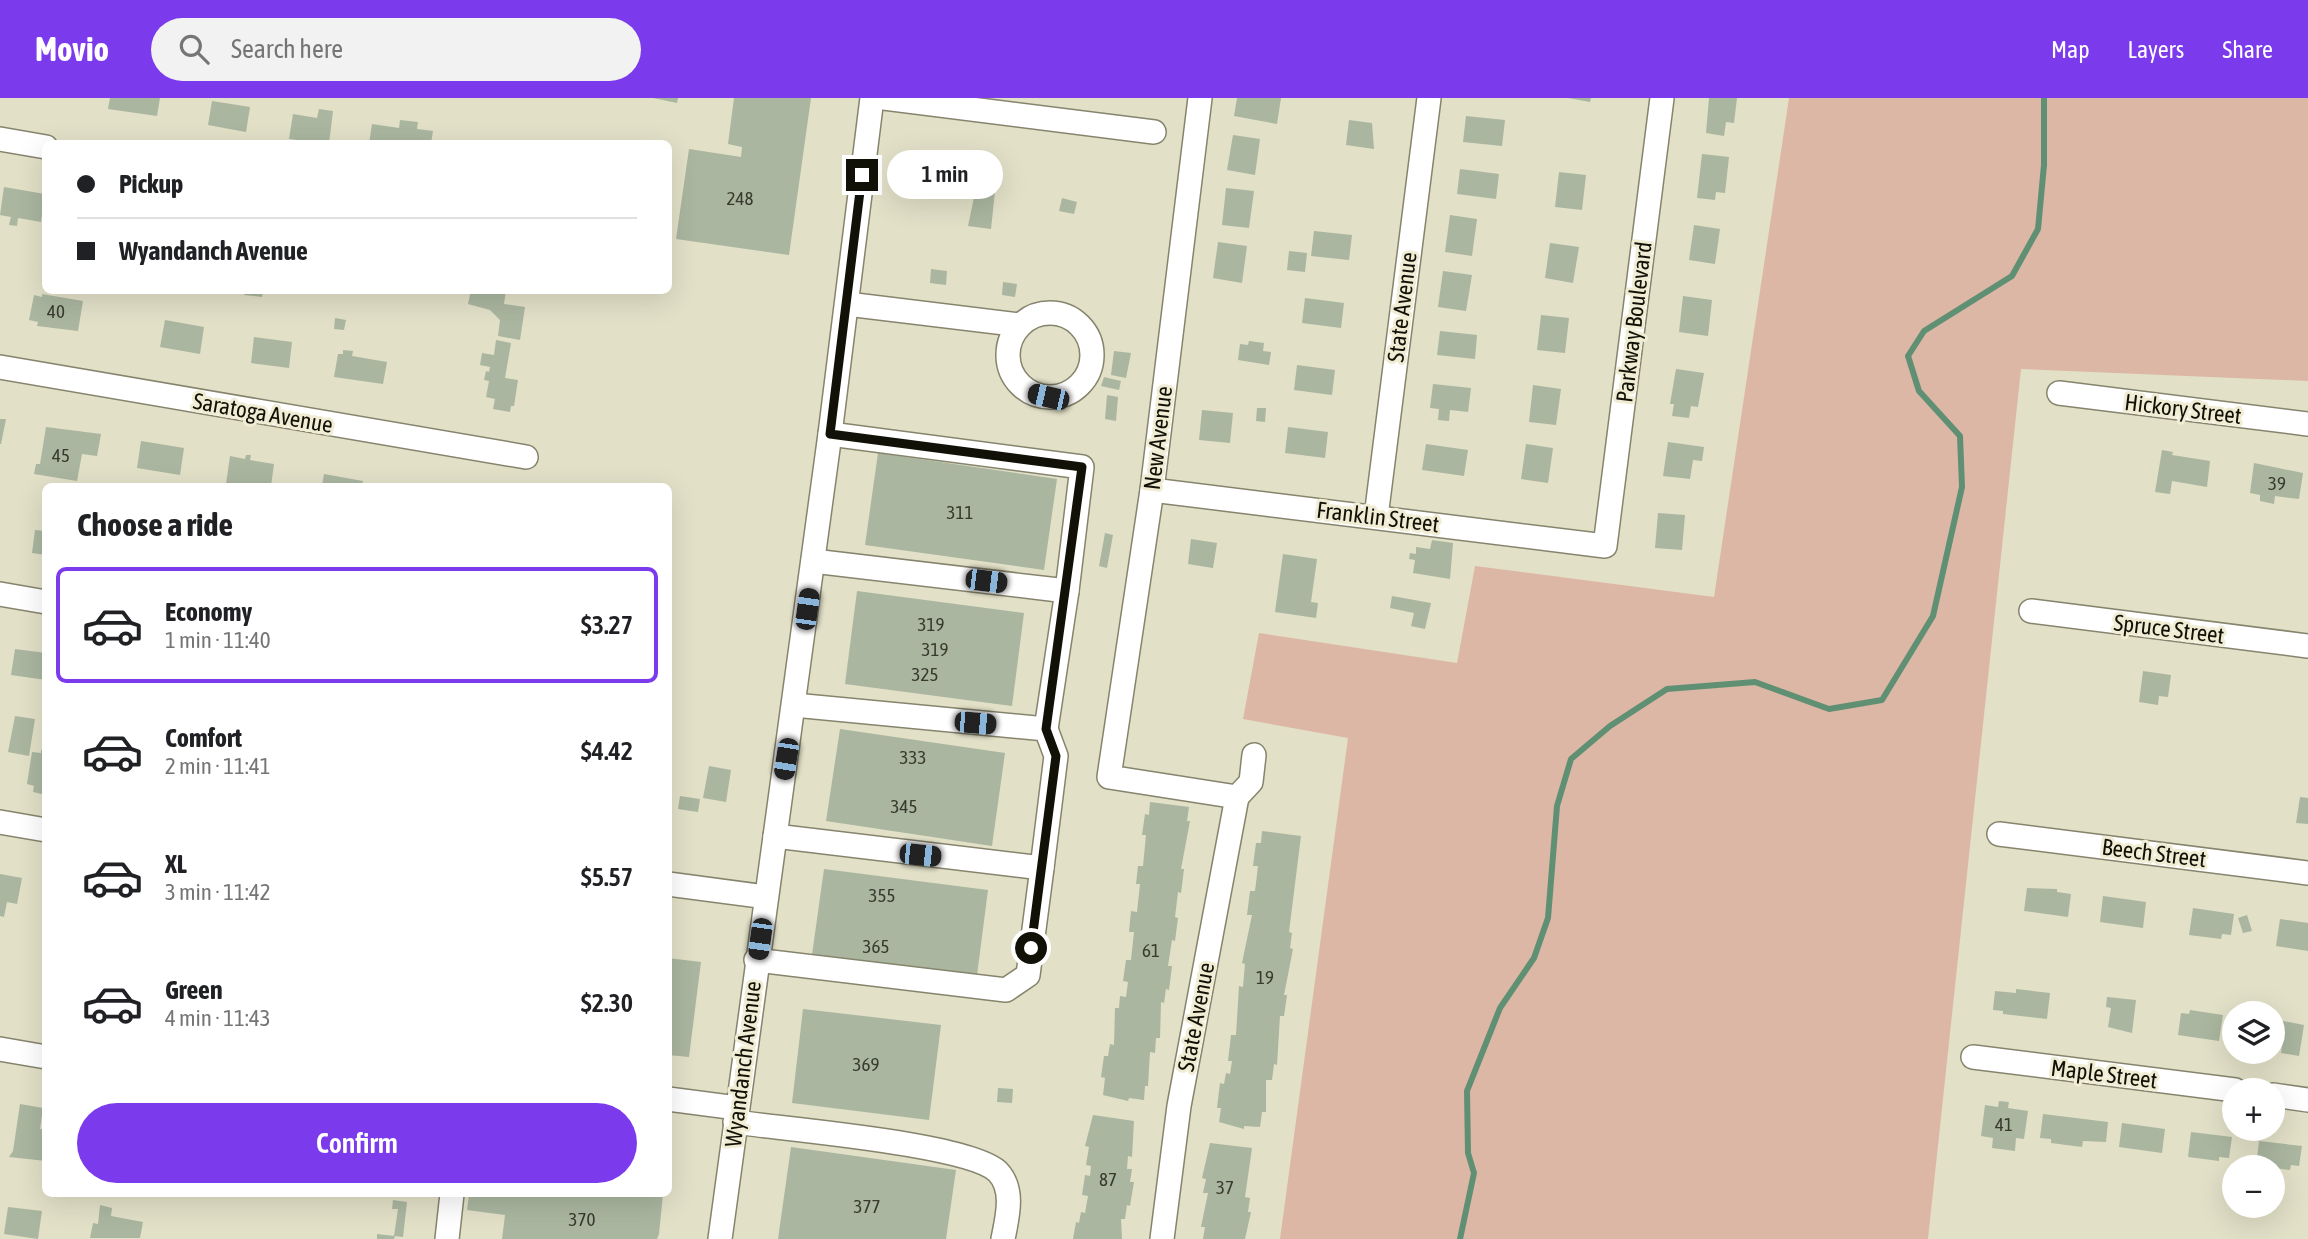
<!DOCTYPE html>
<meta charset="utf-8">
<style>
:root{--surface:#fff;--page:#f2f2f2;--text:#202124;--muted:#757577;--line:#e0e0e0;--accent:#7c3aed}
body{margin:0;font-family:"Asap Condensed",sans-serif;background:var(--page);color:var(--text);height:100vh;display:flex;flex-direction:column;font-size:26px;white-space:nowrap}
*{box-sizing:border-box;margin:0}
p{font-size:23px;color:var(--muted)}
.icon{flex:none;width:38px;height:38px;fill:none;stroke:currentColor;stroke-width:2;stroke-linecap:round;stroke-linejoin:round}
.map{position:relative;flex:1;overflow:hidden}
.sheet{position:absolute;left:42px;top:385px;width:630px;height:714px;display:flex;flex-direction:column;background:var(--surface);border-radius:10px;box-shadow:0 7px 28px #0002}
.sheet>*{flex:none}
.guide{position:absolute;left:42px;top:42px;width:630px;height:154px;border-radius:10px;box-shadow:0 7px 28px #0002;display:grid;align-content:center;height:154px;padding:0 35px;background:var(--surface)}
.buttons{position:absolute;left:2222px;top:903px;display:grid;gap:14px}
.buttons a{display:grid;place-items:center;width:63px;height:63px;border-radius:50%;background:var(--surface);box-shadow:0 7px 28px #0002;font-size:35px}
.end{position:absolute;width:32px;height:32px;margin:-16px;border:9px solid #121108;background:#fff;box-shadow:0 0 0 4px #fff}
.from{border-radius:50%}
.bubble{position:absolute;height:49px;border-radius:24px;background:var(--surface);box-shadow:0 7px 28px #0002;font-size:23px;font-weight:600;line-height:49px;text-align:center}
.car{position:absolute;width:21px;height:42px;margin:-21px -10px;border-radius:9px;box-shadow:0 0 5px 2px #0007;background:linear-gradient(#222 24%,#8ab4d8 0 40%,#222 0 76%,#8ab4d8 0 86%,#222 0)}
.guide b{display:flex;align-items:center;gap:24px;height:66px;font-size:26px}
.guide b+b{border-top:2px solid var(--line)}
.guide i{width:18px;height:18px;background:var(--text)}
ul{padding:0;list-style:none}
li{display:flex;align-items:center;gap:21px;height:116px;margin:0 14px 10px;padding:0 21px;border:4px solid transparent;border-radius:10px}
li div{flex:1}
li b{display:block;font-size:26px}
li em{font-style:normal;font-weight:600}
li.current{border-color:var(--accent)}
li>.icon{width:63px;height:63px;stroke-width:1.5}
h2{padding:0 35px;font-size:32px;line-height:84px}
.button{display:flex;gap:14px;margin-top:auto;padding:14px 35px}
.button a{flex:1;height:80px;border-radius:42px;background:var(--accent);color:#fff;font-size:28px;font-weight:600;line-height:80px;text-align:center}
header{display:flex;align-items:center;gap:42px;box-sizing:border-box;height:98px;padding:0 35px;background:var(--accent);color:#fff}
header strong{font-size:33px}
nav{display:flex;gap:38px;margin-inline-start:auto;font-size:24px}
.search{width:490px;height:63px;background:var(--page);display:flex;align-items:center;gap:18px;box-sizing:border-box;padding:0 24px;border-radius:38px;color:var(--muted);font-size:26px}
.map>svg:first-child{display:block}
</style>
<header>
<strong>Movio</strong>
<div class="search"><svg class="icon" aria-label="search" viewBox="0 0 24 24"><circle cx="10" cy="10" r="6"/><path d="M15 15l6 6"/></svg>Search here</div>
<nav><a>Map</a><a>Layers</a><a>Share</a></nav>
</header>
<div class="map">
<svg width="2308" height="1141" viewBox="0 0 2308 1141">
<rect width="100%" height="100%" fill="#e2e0c7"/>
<!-- green -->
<polygon fill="#ddb7a5" points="1789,0 2308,0 2308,283 2021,271 1928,1141 1280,1141 1348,640 1243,621 1259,535 1457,565 1475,468 1714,499"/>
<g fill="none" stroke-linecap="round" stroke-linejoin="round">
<!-- stream -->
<polyline stroke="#609073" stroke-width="6" points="1460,1141 1474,1075 1468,1055 1467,993 1500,910 1534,860 1548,820 1557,708 1571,661 1610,628 1667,591 1755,584 1829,611 1882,602 1933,518 1962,389 1960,338 1919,293 1908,258 1924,233 2012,178 2038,131 2044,67 2044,0"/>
</g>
<!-- building -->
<g fill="#aab6a0">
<polygon points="110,0 160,0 157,18 108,11"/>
<polygon points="653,0 678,0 677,5"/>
<polygon points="734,0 811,0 789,157 676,141 689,51 741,59 742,49 728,46"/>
<polygon points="1237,0 1281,0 1277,26 1234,18"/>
<polygon points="1568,0 1591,0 1590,4"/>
<polygon points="1709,0 1737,0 1734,25 1726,24 1724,38 1706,35"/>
<polygon points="212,3 250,9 246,34 208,27"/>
<polygon points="319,11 333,13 329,46 289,41 293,16 317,20"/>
<polygon points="1466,18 1505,22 1502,48 1463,44"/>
<polygon points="400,22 418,24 417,31 433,33 431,46 369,46 372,26 399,30"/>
<polygon points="1349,22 1372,25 1374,51 1346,47"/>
<polygon points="1233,37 1260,41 1255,77 1227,72"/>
<polygon points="1702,56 1729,59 1725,95 1716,94 1715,102 1697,100"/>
<polygon points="1460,71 1499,76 1496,101 1457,96"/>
<polygon points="1559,74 1586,77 1582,112 1555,109"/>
<polygon points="978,80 996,84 991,131 968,128"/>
<polygon points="4,89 45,96 41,124 18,120 17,128 9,127 11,119 0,117"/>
<polygon points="1226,90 1254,93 1249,130 1222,127"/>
<polygon points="1062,100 1077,104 1074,116 1059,113"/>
<polygon points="1450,117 1477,121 1472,158 1445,154"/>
<polygon points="1694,127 1720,131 1715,166 1689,162"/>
<polygon points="1314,133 1352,137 1349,162 1311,158"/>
<polygon points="1218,144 1247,148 1242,185 1213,180"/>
<polygon points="1550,145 1579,149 1573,185 1545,180"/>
<polygon points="1289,153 1307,155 1305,174 1287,172"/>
<polygon points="931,171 947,173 946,187 930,185"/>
<polygon points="1443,173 1472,177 1466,213 1438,209"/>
<polygon points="1003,184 1017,186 1015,199 1002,197"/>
<polygon points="245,192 263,192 262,199 244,197"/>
<polygon points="471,192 506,192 504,206 525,209 520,242 498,238 500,222 490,212 468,206"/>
<polygon points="42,196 83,203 78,233 37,228 38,224 29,222 34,197 42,199"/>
<polygon points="1683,198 1712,202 1708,238 1679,234"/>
<polygon points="1305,200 1344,205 1341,230 1302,225"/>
<polygon points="1541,217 1569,220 1565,255 1537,252"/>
<polygon points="335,220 346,222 344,232 334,231"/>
<polygon points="165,222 204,229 200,256 160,249"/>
<polygon points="1440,233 1477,237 1475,261 1437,257"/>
<polygon points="254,239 292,244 289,270 251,265"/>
<polygon points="496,242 511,245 505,280 518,282 514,308 511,308 510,314 493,311 495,301 486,299 489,283 484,282 486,273 489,274 490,269 480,267 482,255 494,257"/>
<polygon points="1249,243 1264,245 1263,253 1271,254 1269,267 1238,262 1240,246 1248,247"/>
<polygon points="343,252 353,253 352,258 387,264 383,286 334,279 338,256 343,256"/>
<polygon points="1114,253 1131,255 1126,280 1111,277"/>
<polygon points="1297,267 1335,272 1332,297 1294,292"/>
<polygon points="1676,271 1704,275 1698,309 1691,308 1689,320 1672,318 1674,306 1670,306"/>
<polygon points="1104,279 1121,283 1119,292 1101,288"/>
<polygon points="1433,286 1471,290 1468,314 1450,312 1449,323 1438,322 1439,311 1430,310"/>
<polygon points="1533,287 1561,291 1556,327 1529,324"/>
<polygon points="1107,297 1118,299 1116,323 1105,321"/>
<polygon points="1257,310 1266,310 1265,324 1256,323"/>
<polygon points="1202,312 1233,315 1230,345 1199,342"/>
<polygon points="0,321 6,321 1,346 0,346"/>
<polygon points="46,329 101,336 97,358 82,356 77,383 34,376 36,366 40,366"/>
<polygon points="1288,329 1328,334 1325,360 1285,355"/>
<polygon points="141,343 184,350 180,377 137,370"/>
<polygon points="1668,344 1704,349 1702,363 1693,362 1690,381 1663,378"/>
<polygon points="1426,346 1468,352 1464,378 1422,372"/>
<polygon points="1526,346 1553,350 1548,385 1521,381"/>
<polygon points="2162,352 2173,354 2172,357 2210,363 2207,389 2172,383 2170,396 2155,394"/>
<polygon points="878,355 1057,381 1044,472 865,447"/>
<polygon points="246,357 251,357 250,362 274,366 271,388 226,386 230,358 245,361"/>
<polygon points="2254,365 2303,375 2299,401 2275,398 2274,406 2260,403 2260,397 2250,395"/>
<polygon points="324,376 363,383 362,388 322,388"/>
<polygon points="1658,415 1685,417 1682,452 1655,450"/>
<polygon points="35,432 46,433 46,457 32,455"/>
<polygon points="1105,435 1113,437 1107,470 1099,468"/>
<polygon points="1191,441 1217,445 1213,470 1188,466"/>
<polygon points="1432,442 1453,445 1450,481 1413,475 1415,462 1409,461 1410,455 1416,456 1416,449 1430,451"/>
<polygon points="1283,456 1317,461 1311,504 1318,505 1316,520 1275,514"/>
<polygon points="857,493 1024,515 1012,608 845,586"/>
<polygon points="1392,498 1431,505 1425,531 1411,528 1414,515 1390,510"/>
<polygon points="15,551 46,555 46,582 11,577"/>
<polygon points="2143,573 2171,577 2168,599 2159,598 2158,607 2139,604"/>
<polygon points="15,618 35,621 29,658 8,654"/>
<polygon points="840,631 1005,655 992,748 826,723"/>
<polygon points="41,652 46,652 46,697 33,694 34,688 27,686 32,654 41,655"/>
<polygon points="709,668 731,672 726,704 703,700"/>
<polygon points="680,698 700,701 698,714 678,711"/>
<polygon points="2300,699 2308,700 2308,726 2296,725"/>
<polygon points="1150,704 1189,709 1187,723 1190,723 1181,771 1184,771 1181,795 1178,794 1175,819 1178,820 1175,843 1172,842 1168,868 1172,868 1169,892 1166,891 1164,905 1161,904 1160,940 1156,940 1155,955 1150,954 1148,988 1145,988 1144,1002 1129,1000 1128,1003 1103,997 1105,980 1101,979 1104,958 1108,958 1110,946 1114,947 1115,910 1119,910 1120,898 1126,899 1128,884 1123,883 1126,862 1131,862 1134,834 1129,834 1131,813 1137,814 1140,786 1136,786 1138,768 1143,768 1146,737 1142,737 1145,716 1149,717"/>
<polygon points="1262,733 1301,738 1289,834 1292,835 1290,850 1293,851 1284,897 1287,897 1284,918 1280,918 1277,967 1274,966 1272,982 1266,982 1266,1014 1262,1014 1260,1029 1244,1028 1244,1031 1219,1024 1221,1010 1217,1010 1220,985 1224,986 1226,975 1230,976 1232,963 1228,963 1231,937 1236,937 1239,888 1243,889 1245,866 1242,865 1252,817 1247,817 1250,793 1255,793 1258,768 1253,768 1256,745 1261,745"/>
<polygon points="824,771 988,792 976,885 811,864"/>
<polygon points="0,776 22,780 17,806 7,804 4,819 0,818"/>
<polygon points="2027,790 2057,791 2057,794 2071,796 2068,819 2024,813"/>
<polygon points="2103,798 2146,804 2143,830 2100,824"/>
<polygon points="2193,810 2234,816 2231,837 2222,836 2221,841 2189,837"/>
<polygon points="2247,817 2252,833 2243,835 2238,820"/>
<polygon points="2280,821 2308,825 2308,853 2276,848"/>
<polygon points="668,860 701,864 689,959 668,957"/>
<polygon points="2016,891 2050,895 2047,921 2003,916 2003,913 1993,912 1995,893 2016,895"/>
<polygon points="2107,899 2136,902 2132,935 2108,929 2111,910 2106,909"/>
<polygon points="803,911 941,927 929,1022 792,1005"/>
<polygon points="2190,912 2223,917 2219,943 2178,937 2181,915 2189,916"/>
<polygon points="2273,921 2304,927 2299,958 2281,955 2282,948 2273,947"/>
<polygon points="998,990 1013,991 1012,1005 997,1004"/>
<polygon points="1999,1003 2009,1004 2008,1010 2028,1013 2024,1041 2016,1040 2015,1053 1992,1050 1993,1040 1981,1038 1985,1007 1998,1009"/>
<polygon points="20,1006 43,1010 40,1031 46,1032 46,1063 9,1059 13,1053"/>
<polygon points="2043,1016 2108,1024 2106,1044 2083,1043 2082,1049 2051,1045 2051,1041 2040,1040"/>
<polygon points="1093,1017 1134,1023 1132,1059 1128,1058 1127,1071 1132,1071 1130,1084 1134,1084 1130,1108 1127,1107 1125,1121 1121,1121 1122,1141 1073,1141 1076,1124 1079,1125 1081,1114 1085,1115 1088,1098 1082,1097 1085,1077 1090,1078 1091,1068 1086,1067 1089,1049 1085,1048"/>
<polygon points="2122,1025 2165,1031 2162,1055 2119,1049"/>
<polygon points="2191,1034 2232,1039 2229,1060 2219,1059 2219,1063 2188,1059"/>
<polygon points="2259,1043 2302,1048 2299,1068 2291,1067 2290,1072 2256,1068"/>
<polygon points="1210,1045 1252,1050 1245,1099 1250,1100 1248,1114 1251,1114 1245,1141 1203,1141 1205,1129 1201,1129 1208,1095 1203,1095 1206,1081 1202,1080"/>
<polygon points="791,1049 956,1072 946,1141 778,1141"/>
<polygon points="469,1096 663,1096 659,1136 657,1141 502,1141 505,1117 467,1112"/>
<polygon points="393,1102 407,1104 403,1139 394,1138 398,1111 392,1111"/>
<polygon points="100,1107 112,1110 111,1118 143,1124 140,1140 90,1140 93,1125 98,1126"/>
<polygon points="8,1109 42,1113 38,1141 4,1136"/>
<polygon points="377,1136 395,1138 394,1141 377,1141"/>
</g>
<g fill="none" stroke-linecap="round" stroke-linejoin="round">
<!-- minor casing -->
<g stroke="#86846d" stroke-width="26">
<g id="minor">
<polyline points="884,0 1154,34"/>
<polyline points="1200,0 1152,392 1109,679 1237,699"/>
<polyline points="0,41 46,49"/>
<polyline points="847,206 1020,227"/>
<circle cx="1050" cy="257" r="42"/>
<polyline points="0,269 526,359"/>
<polyline points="2059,295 2308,326"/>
<polyline points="1152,392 1605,448 1662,0"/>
<polyline points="1376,419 1429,0"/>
<polyline points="813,463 1067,493 1082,369 830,336"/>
<polyline points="0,496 46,504"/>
<polyline points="2031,513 2308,548"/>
<polyline points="1046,631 1067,493"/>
<polyline points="1237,699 1251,684 1254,657"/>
<polyline points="0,724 46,732"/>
<polyline points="1999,736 2308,775"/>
<polyline points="775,738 1042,770 1056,658 1046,631 794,607"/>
<polyline points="668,786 766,799"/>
<polyline points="756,862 1006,892 1028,877 1042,770"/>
<polyline points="0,951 46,959"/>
<polyline points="1973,959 2235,992"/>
<polyline points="2273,997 2308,1002"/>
<polyline points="668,1001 737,1010"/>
<path d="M 735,1024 C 783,1031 971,1046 998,1074 C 1015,1092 1007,1120 1003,1141"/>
<polyline points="447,1141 452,1096"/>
<polyline points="720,1141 830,336 872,0"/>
<polyline points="1162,1141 1179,1008 1237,699"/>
</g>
</g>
<!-- minor -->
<use href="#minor" stroke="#fff" stroke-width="23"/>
</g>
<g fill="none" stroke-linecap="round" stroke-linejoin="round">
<!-- route -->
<polyline stroke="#121108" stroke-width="9" points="862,77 830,336 1082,369 1046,631 1056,658 1031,850"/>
</g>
<g text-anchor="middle" stroke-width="6" stroke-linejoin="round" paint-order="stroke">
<!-- number labels -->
<g font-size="19" fill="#383a2e">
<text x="740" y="107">248</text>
<text x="56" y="220">40</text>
<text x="61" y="364">45</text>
<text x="2277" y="392">39</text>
<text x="960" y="421">311</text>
<text x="931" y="533">319</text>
<text x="935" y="558">319</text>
<text x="925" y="583">325</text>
<text x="913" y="666">333</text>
<text x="904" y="715">345</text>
<text x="882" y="804">355</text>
<text x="876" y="855">365</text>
<text x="1151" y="859">61</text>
<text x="1265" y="886">19</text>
<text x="866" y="973">369</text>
<text x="2004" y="1033">41</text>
<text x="1108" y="1088">87</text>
<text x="1225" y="1096">37</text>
<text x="867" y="1115">377</text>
<text x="582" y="1128">370</text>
</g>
<!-- street labels -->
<g font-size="23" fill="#121108" stroke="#f0edd4">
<text transform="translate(1402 209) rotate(-83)" y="8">State Avenue</text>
<text transform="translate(1634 224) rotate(-83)" y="8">Parkway Boulevard</text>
<text transform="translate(2183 311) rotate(7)" y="8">Hickory Street</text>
<text transform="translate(263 315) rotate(10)" y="8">Saratoga Avenue</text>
<text transform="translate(1158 340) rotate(-83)" y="8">New Avenue</text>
<text transform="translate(1378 419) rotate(7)" y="8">Franklin Street</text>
<text transform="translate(2169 531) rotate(7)" y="8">Spruce Street</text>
<text transform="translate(2154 755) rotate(7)" y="8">Beech Street</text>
<text transform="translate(1196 919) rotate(-79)" y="8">State Avenue</text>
<text transform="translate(743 966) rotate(-83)" y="8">Wyandanch Avenue</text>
<text transform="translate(2104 976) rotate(7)" y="8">Maple Street</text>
</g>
</g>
</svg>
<div class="buttons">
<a><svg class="icon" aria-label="layers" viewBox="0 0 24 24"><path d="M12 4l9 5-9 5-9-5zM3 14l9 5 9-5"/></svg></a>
<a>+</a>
<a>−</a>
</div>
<i class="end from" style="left:1031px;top:850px"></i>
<i class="end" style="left:862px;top:77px"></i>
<div class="bubble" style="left:887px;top:52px;width:116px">1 min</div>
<i class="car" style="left:1048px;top:299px;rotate:283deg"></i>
<i class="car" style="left:986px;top:483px;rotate:97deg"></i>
<i class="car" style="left:807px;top:511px;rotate:8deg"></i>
<i class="car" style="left:975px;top:625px;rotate:95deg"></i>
<i class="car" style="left:786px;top:661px;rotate:189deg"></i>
<i class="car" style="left:920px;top:757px;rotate:96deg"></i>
<i class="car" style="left:760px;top:841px;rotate:188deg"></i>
<div class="guide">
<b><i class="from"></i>Pickup</b>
<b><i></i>Wyandanch Avenue</b>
</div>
<section class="sheet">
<h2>Choose a ride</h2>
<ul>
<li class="current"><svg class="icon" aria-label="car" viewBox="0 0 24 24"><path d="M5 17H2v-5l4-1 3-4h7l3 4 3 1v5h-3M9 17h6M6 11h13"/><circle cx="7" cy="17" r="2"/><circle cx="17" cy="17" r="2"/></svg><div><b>Economy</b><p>1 min · 11:40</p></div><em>$3.27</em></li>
<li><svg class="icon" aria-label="car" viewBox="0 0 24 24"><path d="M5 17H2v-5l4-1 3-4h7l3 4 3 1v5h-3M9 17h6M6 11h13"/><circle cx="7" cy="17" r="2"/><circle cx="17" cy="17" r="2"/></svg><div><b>Comfort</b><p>2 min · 11:41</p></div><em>$4.42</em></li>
<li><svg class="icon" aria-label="car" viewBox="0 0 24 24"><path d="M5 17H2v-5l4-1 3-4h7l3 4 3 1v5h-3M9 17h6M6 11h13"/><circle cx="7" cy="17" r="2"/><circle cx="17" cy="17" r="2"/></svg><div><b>XL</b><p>3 min · 11:42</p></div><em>$5.57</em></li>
<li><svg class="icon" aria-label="car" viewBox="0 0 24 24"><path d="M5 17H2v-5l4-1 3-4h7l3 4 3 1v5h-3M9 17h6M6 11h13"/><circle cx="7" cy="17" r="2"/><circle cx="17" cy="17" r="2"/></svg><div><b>Green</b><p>4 min · 11:43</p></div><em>$2.30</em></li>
</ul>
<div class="button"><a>Confirm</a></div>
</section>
</div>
